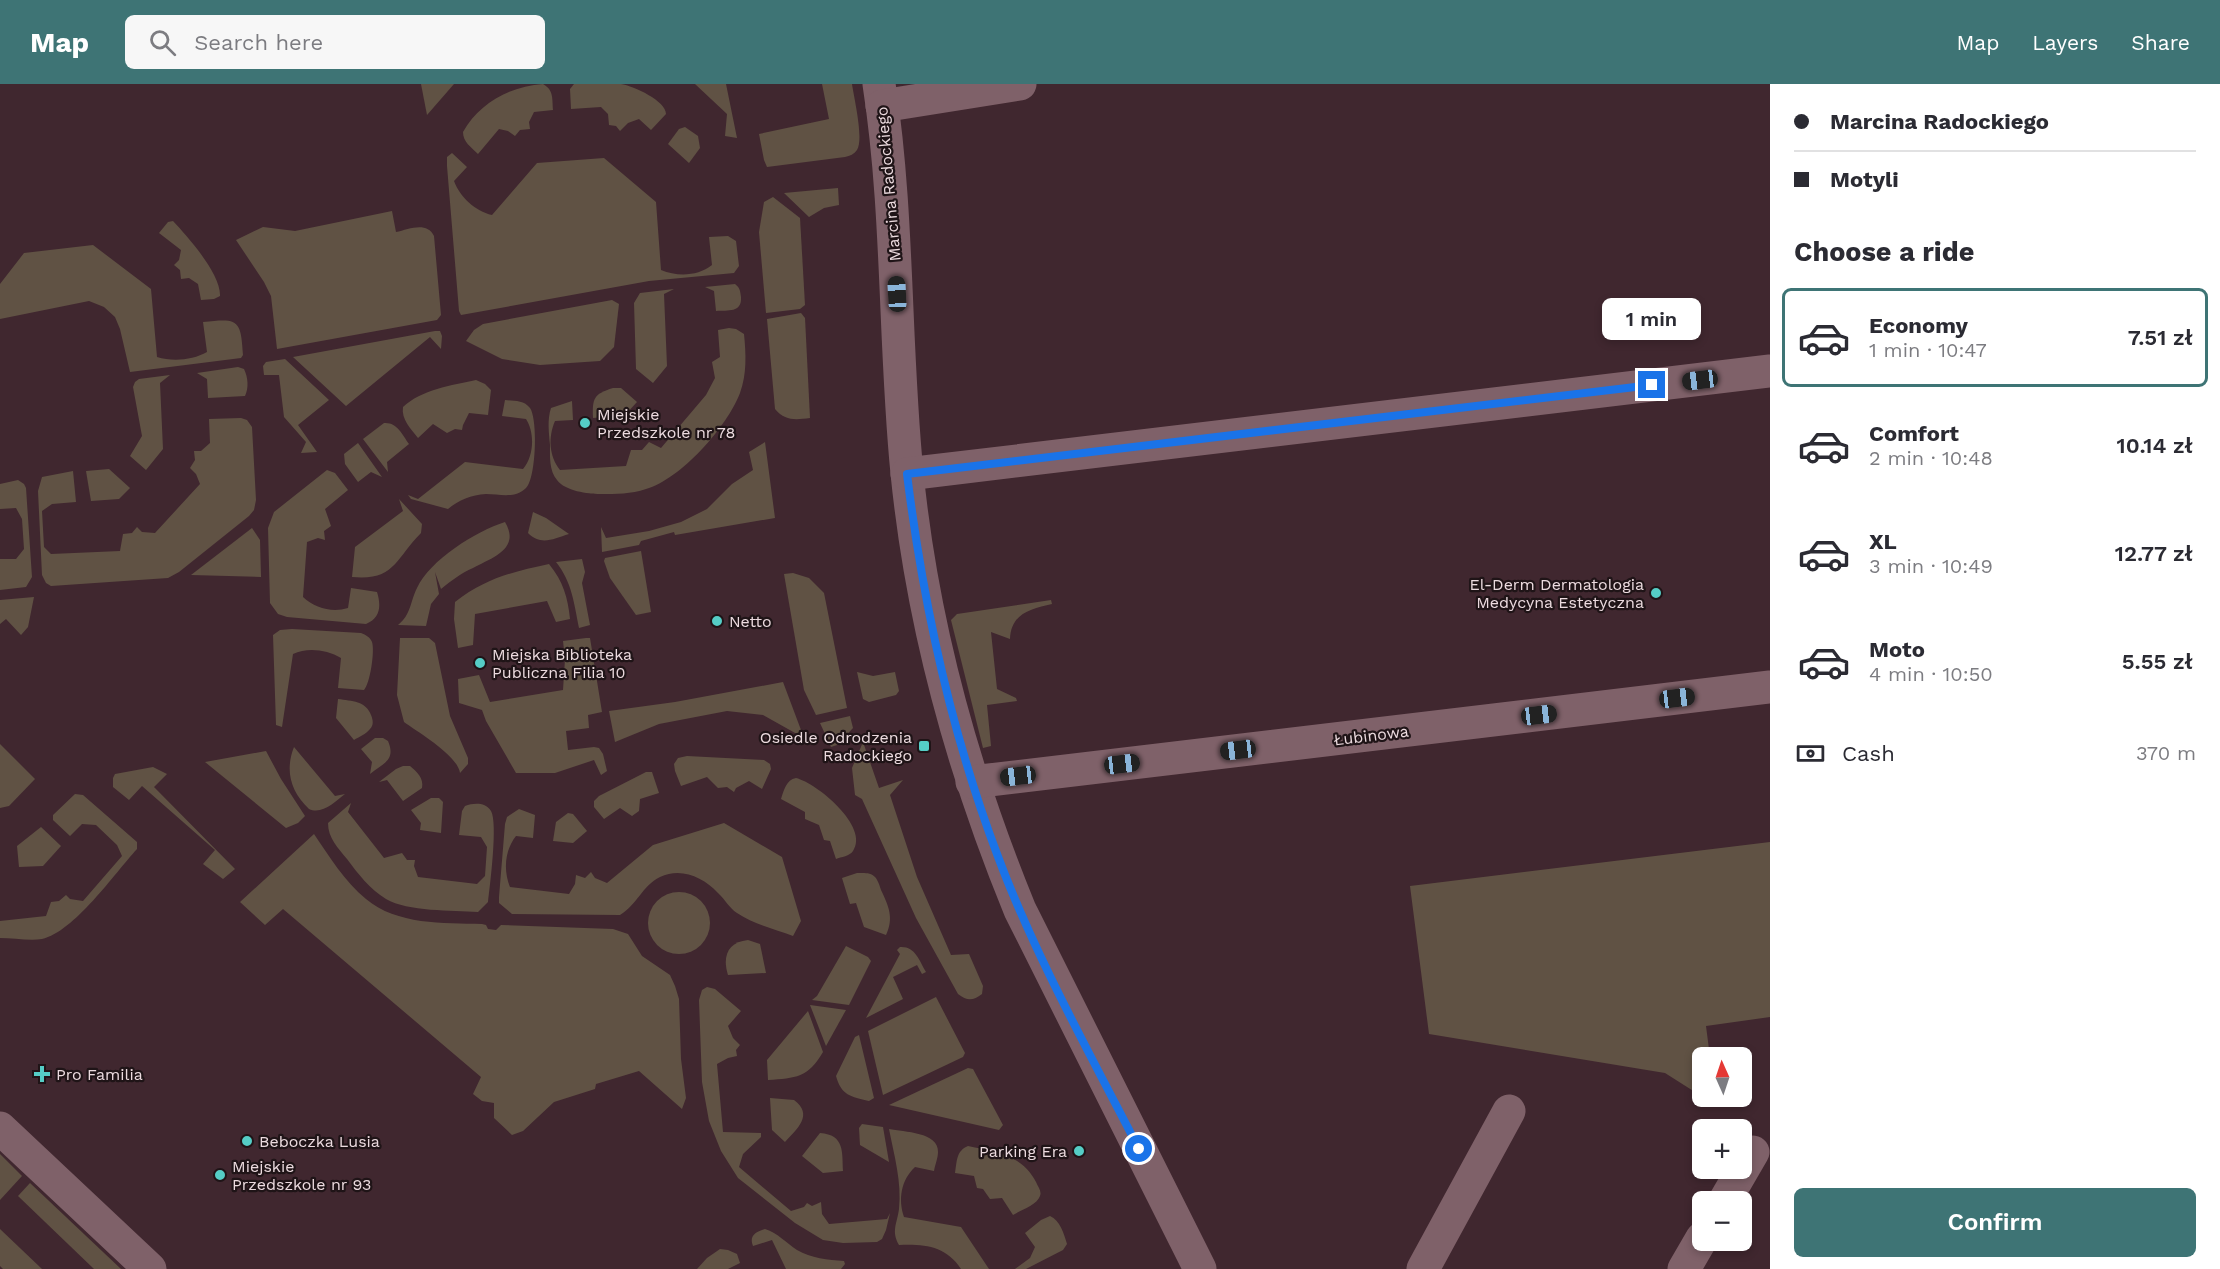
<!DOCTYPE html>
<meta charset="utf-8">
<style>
:root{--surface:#fff;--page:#f7f7f7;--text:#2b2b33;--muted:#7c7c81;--line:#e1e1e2;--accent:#3e7475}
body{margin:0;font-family:"Work Sans",sans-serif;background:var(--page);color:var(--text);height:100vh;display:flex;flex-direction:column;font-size:22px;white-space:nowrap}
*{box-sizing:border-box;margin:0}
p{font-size:20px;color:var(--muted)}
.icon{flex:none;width:33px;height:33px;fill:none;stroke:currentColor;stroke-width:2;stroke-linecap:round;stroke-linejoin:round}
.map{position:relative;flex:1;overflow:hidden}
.details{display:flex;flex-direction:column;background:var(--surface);width:450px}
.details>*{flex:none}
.hud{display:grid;align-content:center;height:132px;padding:0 24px;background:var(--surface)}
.needle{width:39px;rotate:357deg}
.tools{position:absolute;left:1692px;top:963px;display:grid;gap:12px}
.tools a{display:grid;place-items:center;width:60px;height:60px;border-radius:9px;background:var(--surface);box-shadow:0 3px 9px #0003;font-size:30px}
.end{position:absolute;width:27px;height:27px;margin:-14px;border:8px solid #1a73e8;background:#fff;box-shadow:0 0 0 3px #fff}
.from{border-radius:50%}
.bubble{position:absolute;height:42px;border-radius:9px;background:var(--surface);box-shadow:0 3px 9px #0003;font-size:20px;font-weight:600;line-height:42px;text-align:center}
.car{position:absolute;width:18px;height:36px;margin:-18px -9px;border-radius:8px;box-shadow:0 0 4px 2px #0007;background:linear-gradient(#222 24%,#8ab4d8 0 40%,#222 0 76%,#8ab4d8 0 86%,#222 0)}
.hud b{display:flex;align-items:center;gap:21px;height:57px;font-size:22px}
.hud b+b{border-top:2px solid var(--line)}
.hud i{width:15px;height:15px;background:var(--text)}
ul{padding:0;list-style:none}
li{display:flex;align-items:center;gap:18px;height:99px;margin:0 12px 9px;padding:0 12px;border:3px solid transparent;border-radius:9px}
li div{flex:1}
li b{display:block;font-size:22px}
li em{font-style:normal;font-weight:600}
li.selected{border-color:var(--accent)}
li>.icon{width:54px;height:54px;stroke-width:1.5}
h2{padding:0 24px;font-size:27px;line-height:72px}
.pay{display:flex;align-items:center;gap:15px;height:66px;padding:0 24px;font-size:22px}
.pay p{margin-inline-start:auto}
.action{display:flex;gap:12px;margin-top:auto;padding:12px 24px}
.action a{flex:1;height:69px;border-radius:9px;background:var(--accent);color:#fff;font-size:24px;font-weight:600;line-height:69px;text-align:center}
header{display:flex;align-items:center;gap:36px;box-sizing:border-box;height:84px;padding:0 30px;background:var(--accent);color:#fff}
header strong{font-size:28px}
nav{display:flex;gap:33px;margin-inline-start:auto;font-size:21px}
.search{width:420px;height:54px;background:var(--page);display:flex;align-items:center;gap:15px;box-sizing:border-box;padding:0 21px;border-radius:9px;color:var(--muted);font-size:22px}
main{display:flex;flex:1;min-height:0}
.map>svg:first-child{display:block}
</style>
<header>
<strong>Map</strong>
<div class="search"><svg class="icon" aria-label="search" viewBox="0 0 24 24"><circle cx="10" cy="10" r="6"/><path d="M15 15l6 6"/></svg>Search here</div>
<nav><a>Map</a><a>Layers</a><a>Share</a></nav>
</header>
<main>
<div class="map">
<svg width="1770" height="1185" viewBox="0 0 1770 1185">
<rect width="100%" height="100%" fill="#40272f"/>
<!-- green -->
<g fill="#605244">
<polygon points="421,0 454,0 427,31"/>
<path d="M 543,0 C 554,6 552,15 553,26 L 534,28 L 529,38 L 530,45 L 520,46 L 515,52 L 508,47 L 499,45 L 478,70 C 471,63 463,58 463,48 C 479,19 511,2 543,0 Z"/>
<path d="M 574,0 C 589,0 606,0 621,0 C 634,2 666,17 666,30 L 651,46 L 639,35 L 628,39 L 620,47 L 616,42 L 609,41 L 608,30 L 601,23 L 571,25 L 570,5 Z"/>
<polygon points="695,0 726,0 737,54 725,52 727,30"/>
<path d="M 822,0 L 852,0 C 854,14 864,55 857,66 C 854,70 850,72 845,73 L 767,83 L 764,76 L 759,50 L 829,35 Z"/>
<polygon points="685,43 698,52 700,64 689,79 668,60 679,45"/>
<path d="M 452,69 L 467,83 L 454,97 C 460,113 475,127 492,131 L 537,79 L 604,74 L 656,118 L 661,186 C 678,193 698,192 712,181 L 709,153 L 728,152 L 736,157 L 739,182 L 734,189 L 649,197 L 461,231 L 459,227 L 447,82 L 447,73 Z"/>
<polygon points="838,104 839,121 824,124 809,133 784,109"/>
<polygon points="773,113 800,134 805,221 800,225 766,229 759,148 764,118"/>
<path d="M 392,127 L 396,148 C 409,145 427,137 434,152 L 441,231 L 437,236 L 277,265 L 271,212 L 264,198 L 236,156 L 263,143 L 295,147 Z"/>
<path d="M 173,137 C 188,153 221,190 220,212 L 214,215 L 201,216 L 198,200 L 189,194 L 181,195 L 180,186 L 174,181 L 179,176 L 181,166 L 159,149 L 168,138 Z"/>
<path d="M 93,161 L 151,205 L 157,273 C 173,278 193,276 207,268 L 203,238 C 238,234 241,235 243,271 L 241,274 L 130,288 L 120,245 L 115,233 L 104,223 L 89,217 L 0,235 L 0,200 L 24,169 Z"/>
<path d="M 735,200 C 740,204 740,206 741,213 C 742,229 728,226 716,227 L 714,207 L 705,203 Z"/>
<polygon points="674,205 664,210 667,282 653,299 636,285 634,219 640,209"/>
<polygon points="612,216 619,220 614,263 600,277 540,281 502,275 466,257 474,246 483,240"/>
<path d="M 801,229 L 805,234 L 810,334 C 795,336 785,337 775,325 L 767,235 Z"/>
<path d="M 729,244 L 736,245 L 744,250 C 746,270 747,290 740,309 C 727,343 681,395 646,405 C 631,410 616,410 600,410 C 588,410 565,407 557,396 C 549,387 550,372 550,361 C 549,349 547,336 551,324 L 572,317 L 573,336 L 555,337 C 548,353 549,372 560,386 L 626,382 L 631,366 L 642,366 L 649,358 L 661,364 L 706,311 L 715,294 L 712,278 L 720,273 L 718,246 Z"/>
<polygon points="435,247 440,247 442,252 441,265 430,253 346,322 293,273"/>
<polygon points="285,275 329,316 298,341 317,368 301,369 306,358 284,333 279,291 264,291 263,282 266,278"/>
<path d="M 238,283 L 244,285 C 248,293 249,304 245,312 L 208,314 L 207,295 L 197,289 Z"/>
<polygon points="170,291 160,299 163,365 146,386 130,372 142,352 133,303 135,298 139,295"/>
<path d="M 476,296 L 485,300 L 491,306 L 488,331 L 469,329 L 463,341 L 462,346 L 455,345 L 447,349 L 433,340 L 418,354 C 411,345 401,335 403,323 C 421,306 452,301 476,296 Z"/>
<path d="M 613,304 L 621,304 L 637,318 L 625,331 L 593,334 C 592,314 594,310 613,304 Z"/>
<path d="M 505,316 C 514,317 524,316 530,324 C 538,335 536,395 526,404 C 515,415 500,410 486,410 C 471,411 459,416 448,425 L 411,415 L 408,411 L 418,415 L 465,378 L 523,385 C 534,372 535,349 526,335 L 502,332 Z"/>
<polygon points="241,334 247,336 252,343 256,416 254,426 249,432 179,488 168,494 51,502 46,499 42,491 38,407 42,393 73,387 76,418 52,420 42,427 44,463 51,470 120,467 123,450 132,449 137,443 142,448 155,449 200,400 196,390 190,384 195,376 194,367 201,367 210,359 209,335"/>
<path d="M 384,339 C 397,338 402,350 409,360 L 387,378 L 388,388 L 363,355 Z"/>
<polygon points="765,358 775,434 675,451 674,448 641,457 639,461 602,468 601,443 606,454 649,447 681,438 707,425 732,400 753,386 749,368"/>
<polygon points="358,359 382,393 371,388 358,398 345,380 344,370"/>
<polygon points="109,385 130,404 119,415 91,417 86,387"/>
<path d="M 327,386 L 335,389 L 348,406 L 325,425 L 331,442 L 324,447 L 325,456 L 318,454 L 307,458 L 303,513 C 315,524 332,529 348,524 L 351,504 L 377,508 C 381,521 381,534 366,540 L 287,533 L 278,530 L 270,519 L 268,444 L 274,428 Z"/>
<polygon points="18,396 24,400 26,404 32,493 26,503 0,506 0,475 16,475 24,465 22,435 16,424 0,425 0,400"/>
<path d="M 399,415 L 422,440 L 421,449 C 395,475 395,497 352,493 L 355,463 L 403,427 Z"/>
<path d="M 533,428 L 546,434 L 569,450 C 553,455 541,462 528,449 Z"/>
<path d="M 505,438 C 521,465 492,474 473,484 C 461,489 451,497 441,505 L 435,488 L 439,510 L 431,520 L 426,542 L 398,541 C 411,531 410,518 417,504 C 430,476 476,447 505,438 Z"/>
<polygon points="252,444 260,456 261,493 191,491"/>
<polygon points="641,467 651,528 636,531 610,494 604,477 605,474"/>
<path d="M 582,475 L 585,488 L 582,499 L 590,541 L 579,544 C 574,519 572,498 556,478 Z"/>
<path d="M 549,480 C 563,497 568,514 570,535 L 556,538 L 547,517 L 475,530 L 473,561 L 458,564 L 454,535 L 455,518 C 486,494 512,488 549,480 Z"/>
<polygon points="793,489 809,494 824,509 847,624 816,631 804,606 784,490"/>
<polygon points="34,513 28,543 21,551 6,535 0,540 0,516"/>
<path d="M 1051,516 L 1052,520 C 1031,525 1011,529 1010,555 L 991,548 L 997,605 L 1016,614 L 1017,617 L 987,621 L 991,662 L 983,664 L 951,536 L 957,530 Z"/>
<path d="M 292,545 L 361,549 C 366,551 370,553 372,558 C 375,567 370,600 364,606 L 338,604 L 341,574 C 327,566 308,563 293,570 L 282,643 L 276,641 L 273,551 L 280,546 Z"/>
<path d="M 400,554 L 429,554 L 435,559 L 450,632 L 468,674 L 468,680 L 460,689 C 458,672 418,648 404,638 L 397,611 Z"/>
<polygon points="586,554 590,554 602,628 588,631 589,644 566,647 568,666 594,663 599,664 603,670 607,687 601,691 594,676 555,689 516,689 486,637 482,626 459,619 458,595 479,591 490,618 563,606 565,575 563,557"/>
<polygon points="857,588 873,592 895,588 899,607 896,611 869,618 863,615"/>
<polygon points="783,598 804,654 763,631 727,627 659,640 615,658 609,627 675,618"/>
<path d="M 338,615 C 352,617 366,617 371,631 C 373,636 374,641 370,645 C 366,650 359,653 354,656 L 336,634 Z"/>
<polygon points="850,632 853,644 837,661 831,663 820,639"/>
<path d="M 375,654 L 383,654 L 388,657 C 396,676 384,679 370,690 L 372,678 L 361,665 Z"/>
<path d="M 863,658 L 879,704 L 903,696 L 890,711 L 917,793 L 951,871 L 969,870 L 983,902 L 982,910 C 973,917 967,917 958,910 L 916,834 L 862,715 L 855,711 L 852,684 Z"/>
<polygon points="0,660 35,695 9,722 0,724"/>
<path d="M 294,663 L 335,712 L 345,710 C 335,718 322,731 309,725 C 290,707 285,686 294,663 Z"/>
<polygon points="266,667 281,695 305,732 298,739 286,744 205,678"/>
<polygon points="687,672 764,676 770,680 771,685 762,705 749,697 736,704 734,708 727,703 718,704 707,693 681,702 675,687 674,680 678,674"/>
<path d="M 403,682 L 410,682 C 417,688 424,694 422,704 L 403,717 L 387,696 L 379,698 L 396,685 Z"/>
<polygon points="153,683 167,690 154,703 235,785 223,795 203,780 215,766 142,702 129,716 113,703 113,694 115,690"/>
<polygon points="646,688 652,688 659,709 640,715 639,727 632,732 620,724 604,735 594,723 594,717 599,712"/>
<path d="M 796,694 C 817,699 870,743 853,767 C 850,772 841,773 836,775 L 830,757 L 824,756 L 819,741 L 805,735 L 805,728 L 781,715 C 784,706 786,696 796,694 Z"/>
<path d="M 75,710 L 83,711 L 137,758 L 137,765 C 115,789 74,848 42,855 C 30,857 13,854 0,854 L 0,837 L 46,832 L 51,818 L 59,817 L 66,811 L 70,815 L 83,817 L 122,772 L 117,761 L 96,741 L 82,740 L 70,752 L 53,736 L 53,731 Z"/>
<polygon points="431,714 439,714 443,718 441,749 420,746 421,739 411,726"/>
<path d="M 351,719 L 348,728 L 384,774 L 402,769 L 407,776 L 415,776 L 414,782 L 418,793 L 477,800 L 485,792 L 487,763 L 481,753 L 459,751 L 462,727 L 465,722 C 474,719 485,718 491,727 C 498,739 490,801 488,818 L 478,828 C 452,826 408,828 386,815 C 370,805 358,790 347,775 C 338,764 328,754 328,739 Z"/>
<path d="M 519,725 L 535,731 L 533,754 L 516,752 C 505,766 503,786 510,803 L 569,810 L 575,800 L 576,791 L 585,794 L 591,788 L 595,794 L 607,799 L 653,761 L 724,739 L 782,773 L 801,837 L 793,852 C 775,845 753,840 737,829 C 729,824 725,815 718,809 C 703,793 681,783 660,793 C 642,802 637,821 620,831 L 512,830 L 499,819 L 499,813 L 505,740 L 507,733 Z"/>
<polygon points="568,729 573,730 587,747 573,759 553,757 556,738"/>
<polygon points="41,743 61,762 43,782 19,783 17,762"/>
<path d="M 314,750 C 329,772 345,798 366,815 C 397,841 443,839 482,840 L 486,841 L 488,845 L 496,846 L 501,841 L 613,845 L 628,850 L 642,872 L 670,891 L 675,902 L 679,915 L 681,975 L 686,1014 L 682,1025 L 639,987 L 596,1000 L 595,1005 L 554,1018 L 523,1047 L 512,1051 L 494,1034 L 494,1019 L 482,1017 L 473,1010 L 481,993 L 283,825 L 265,841 L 240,818 Z"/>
<polygon points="1770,758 1770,933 1706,942 1710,973 1702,974 1702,1012 1716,1013 1717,1022 1665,989 1429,950 1410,802"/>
<path d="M 857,789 C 863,789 871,788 875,793 C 878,796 880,803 881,806 C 889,823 894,834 886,851 L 864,843 L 856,819 L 850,820 L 842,794 Z"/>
<circle cx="679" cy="839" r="31"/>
<path d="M 748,856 L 760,860 L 766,889 L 728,891 C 722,872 728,858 748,856 Z"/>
<polygon points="846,862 868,873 871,877 849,921 812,916 817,912"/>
<path d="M 900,863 C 915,862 919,876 926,888 L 922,890 L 917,881 L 893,893 L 903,915 L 866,934 L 900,870 L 897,866 Z"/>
<polygon points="707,903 715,905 741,927 728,942 733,954 740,961 736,966 737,972 728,974 717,980 723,1048 761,1049 761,1053 743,1070 739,1083 791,1127 804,1123 807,1119 812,1122 821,1118 822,1130 829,1140 887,1135 890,1129 886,1146 882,1155 877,1158 843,1159 823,1156 795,1139 738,1094 721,1067 709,1037 702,998 699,916 702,906"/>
<polygon points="936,913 965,969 963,973 883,1011 868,947"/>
<polygon points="810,921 846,926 826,962"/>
<path d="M 808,927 L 823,968 C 808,994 796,994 768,996 L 767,976 Z"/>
<path d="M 859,951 L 874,1014 L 869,1017 C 851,1013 841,1011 836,992 L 855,953 Z"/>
<polygon points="968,984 973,985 1003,1041 999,1046 889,1021"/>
<path d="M 770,1014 L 794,1016 C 814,1031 797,1045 785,1058 L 772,1046 Z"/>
<polygon points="862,1040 883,1043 889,1078 860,1061 859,1044"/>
<path d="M 889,1045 C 904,1048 939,1048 938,1068 C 938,1074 935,1081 934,1087 L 915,1083 C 901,1096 898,1115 904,1133 L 961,1143 L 989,1185 L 961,1185 C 946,1162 925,1160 899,1161 C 891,1147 897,1140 899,1125 C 902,1098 894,1071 889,1045 Z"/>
<path d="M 820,1049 C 845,1051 842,1068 843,1087 L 823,1089 L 802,1072 Z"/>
<path d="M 968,1062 C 996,1068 1021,1070 1036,1098 C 1038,1103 1042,1107 1040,1112 C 1037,1121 1021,1126 1013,1131 L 1002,1114 L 990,1115 L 983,1105 L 977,1104 L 974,1092 L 955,1089 C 957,1077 956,1067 968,1062 Z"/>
<polygon points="0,1070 22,1092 0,1116"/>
<polygon points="30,1099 121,1185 94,1185 18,1112"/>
<path d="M 1050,1132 C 1060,1136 1064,1150 1067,1160 L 1063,1166 L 1026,1185 L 1015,1185 L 1030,1174 L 1035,1163 L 1025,1149 L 1041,1136 Z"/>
<polygon points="0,1145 42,1185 3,1185 0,1182"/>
<path d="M 765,1145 C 778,1149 786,1159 797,1166 C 811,1174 828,1176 844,1177 L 845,1180 L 841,1185 L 786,1185 L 772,1156 L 753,1162 C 749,1152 755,1148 765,1145 Z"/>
<polygon points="720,1165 728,1166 737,1170 740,1179 728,1185 697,1185 707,1174"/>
</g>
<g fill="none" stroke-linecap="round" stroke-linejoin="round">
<!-- minor -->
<g stroke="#7f6169" stroke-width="33">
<path d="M 879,0 C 899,129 894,259 907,389 C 922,539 963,687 1020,826 L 1200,1185"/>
<polyline points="882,22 1020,0"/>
<polyline points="907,390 1770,287"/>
<polyline points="972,698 1770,603"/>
<polyline points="0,1044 150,1185"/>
<polyline points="1724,1118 1753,1068"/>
<polyline points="1423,1185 1509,1027"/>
<polyline points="1684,1185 1702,1154"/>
</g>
</g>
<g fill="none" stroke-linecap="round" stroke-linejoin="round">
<!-- route -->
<path stroke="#1a73e8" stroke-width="8" d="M 1139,1065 C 1090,970 1034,870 997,770 C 951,648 923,519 907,390 L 1652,301"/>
</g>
<!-- markers -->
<g fill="#55cdc6" stroke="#1f1417" stroke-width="2">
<circle cx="585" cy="339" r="6"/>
<circle cx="1656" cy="509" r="6"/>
<circle cx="717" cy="537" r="6"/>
<circle cx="480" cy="579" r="6"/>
<rect x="918" y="656" width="12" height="12" rx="3"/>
<path d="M39 981h6v6h6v6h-6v6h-6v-6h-6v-6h6z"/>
<circle cx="247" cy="1057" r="6"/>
<circle cx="1079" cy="1067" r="6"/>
<circle cx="220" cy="1091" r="6"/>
</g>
<g text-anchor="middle" stroke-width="4.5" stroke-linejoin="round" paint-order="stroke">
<!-- street labels -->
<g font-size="16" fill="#ecdbdf" stroke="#1f1417">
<text transform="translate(888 100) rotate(-95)" y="6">Marcina Radockiego</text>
<text transform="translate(1371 651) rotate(-7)" y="6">Łubinowa</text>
</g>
<!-- poi labels -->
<g font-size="16" fill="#ecdbdf" stroke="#1f1417" text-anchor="start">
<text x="597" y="336">Miejskie<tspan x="597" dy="18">Przedszkole nr 78</tspan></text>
<text x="1644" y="506" text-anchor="end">El-Derm Dermatologia<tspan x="1644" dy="18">Medycyna Estetyczna</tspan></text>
<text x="729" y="543">Netto</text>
<text x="492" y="576">Miejska Biblioteka<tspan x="492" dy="18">Publiczna Filia 10</tspan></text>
<text x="912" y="659" text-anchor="end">Osiedle Odrodzenia<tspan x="912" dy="18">Radockiego</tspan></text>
<text x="56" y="996">Pro Familia</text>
<text x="259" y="1063">Beboczka Lusia</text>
<text x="1067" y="1073" text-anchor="end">Parking Era</text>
<text x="232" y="1088">Miejskie<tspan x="232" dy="18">Przedszkole nr 93</tspan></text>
</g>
</g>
</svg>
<div class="tools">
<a><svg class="needle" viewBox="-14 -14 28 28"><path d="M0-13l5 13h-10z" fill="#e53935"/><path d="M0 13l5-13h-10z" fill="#7c7c81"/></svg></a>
<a>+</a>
<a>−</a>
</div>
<i class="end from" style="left:1139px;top:1065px"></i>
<i class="end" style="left:1652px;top:301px"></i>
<div class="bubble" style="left:1602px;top:214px;width:99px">1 min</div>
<i class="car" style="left:897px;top:210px;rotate:357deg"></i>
<i class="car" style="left:1700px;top:296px;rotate:263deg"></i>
<i class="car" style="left:1677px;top:614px;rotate:83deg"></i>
<i class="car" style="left:1539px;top:631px;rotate:83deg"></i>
<i class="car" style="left:1238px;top:666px;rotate:263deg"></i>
<i class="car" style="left:1122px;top:680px;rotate:83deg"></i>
<i class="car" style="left:1018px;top:692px;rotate:263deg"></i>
</div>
<section class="details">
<div class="hud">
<b><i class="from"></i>Marcina Radockiego</b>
<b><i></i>Motyli</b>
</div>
<h2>Choose a ride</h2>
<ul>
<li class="selected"><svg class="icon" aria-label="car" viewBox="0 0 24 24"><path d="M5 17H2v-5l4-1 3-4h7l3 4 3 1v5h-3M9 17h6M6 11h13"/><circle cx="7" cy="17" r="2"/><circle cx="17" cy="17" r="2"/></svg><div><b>Economy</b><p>1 min · 10:47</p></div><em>7.51 zł</em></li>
<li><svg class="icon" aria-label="car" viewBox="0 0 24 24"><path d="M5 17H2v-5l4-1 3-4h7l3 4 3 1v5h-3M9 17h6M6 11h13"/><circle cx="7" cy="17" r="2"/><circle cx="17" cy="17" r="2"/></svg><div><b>Comfort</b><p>2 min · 10:48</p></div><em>10.14 zł</em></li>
<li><svg class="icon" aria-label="car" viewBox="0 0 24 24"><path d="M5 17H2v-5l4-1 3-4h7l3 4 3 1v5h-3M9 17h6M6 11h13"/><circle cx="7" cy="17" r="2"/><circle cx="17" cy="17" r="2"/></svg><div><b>XL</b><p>3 min · 10:49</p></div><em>12.77 zł</em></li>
<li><svg class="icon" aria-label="car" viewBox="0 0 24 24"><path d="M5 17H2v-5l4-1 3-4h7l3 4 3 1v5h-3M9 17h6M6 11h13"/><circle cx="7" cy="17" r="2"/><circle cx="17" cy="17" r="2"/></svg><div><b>Moto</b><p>4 min · 10:50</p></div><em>5.55 zł</em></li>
</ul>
<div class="pay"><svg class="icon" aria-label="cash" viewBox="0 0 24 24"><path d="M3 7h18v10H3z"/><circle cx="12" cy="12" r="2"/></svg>Cash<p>370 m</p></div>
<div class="action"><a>Confirm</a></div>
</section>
</main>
